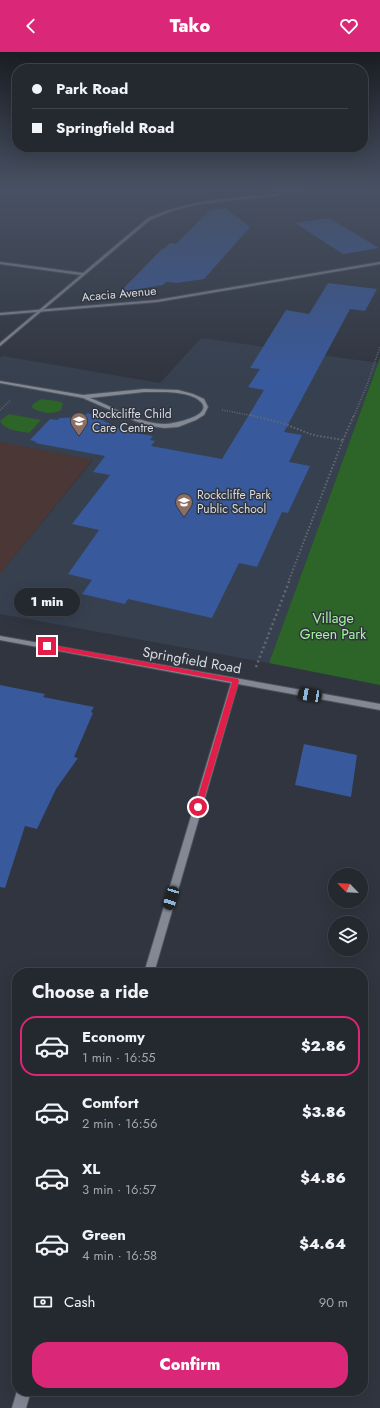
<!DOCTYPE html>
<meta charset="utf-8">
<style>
:root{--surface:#24282f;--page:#2c3037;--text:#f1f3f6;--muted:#a3a6aa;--line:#41444b;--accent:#db2777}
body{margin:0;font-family:Jost,sans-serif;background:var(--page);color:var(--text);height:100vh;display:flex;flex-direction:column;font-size:15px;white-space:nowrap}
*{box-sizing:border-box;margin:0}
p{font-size:13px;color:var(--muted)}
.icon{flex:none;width:22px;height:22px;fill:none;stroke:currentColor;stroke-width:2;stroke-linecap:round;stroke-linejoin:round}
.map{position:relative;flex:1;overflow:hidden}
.details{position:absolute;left:12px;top:916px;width:356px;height:428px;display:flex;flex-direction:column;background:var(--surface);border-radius:16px;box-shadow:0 4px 16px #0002,0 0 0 1px var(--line)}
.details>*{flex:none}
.hud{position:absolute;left:12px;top:12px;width:356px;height:88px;border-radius:16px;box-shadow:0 4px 16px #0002,0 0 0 1px var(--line);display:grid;align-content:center;height:88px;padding:0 20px;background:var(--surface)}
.needle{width:26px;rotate:295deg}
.controls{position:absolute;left:328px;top:816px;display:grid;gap:8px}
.controls a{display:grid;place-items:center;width:40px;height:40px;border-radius:50%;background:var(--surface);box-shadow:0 4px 16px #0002,0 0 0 1px var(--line);font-size:20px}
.end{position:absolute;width:18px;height:18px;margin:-9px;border:5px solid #e11d48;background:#fff;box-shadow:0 0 0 2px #fff}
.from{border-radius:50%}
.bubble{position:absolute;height:28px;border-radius:14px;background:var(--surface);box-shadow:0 4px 16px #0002,0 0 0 1px var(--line);font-size:13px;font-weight:800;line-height:28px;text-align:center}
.car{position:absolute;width:12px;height:24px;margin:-12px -6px;border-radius:5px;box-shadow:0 0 3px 1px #0007;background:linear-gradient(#222 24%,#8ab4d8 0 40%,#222 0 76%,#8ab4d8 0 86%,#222 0)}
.hud b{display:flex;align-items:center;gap:14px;height:38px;font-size:15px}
.hud b+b{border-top:1px solid var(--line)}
.hud i{width:10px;height:10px;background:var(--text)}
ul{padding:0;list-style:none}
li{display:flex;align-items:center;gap:12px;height:60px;margin:0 8px 6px;padding:0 12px;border:2px solid transparent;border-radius:16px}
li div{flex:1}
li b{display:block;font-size:15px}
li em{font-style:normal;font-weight:800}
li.active{border-color:var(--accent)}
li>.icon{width:36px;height:36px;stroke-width:1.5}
h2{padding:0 20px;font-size:18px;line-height:48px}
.pay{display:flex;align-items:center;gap:10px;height:44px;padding:0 20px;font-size:15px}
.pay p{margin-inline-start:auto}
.button{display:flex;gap:8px;margin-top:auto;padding:8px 20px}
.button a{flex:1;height:46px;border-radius:16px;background:var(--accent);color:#fff;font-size:16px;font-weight:800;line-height:46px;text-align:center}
header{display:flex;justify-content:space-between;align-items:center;height:52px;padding:0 20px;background:var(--accent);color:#fff;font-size:18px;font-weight:800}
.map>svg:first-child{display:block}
</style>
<header><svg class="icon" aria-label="back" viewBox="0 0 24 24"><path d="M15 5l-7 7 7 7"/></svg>Tako<svg class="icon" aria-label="heart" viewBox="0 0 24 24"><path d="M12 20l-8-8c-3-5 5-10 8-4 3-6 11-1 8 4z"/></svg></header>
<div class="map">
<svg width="380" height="1356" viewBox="0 0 380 1356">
<rect width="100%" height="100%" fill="#30353f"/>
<!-- commercial -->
<polygon fill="#4b3735" points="0,390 93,407 0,522"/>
<!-- built -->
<polygon fill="#37404f" points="201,286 378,311 269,611 0,562 0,522 93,408 0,390 0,306 3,304 160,331"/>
<!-- green -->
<g fill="#2d6528">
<polygon points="380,306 380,633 269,611"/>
<path d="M 41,347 L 57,349 L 63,351 L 61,358 C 53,363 42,361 34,357 L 32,355 L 33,352 Z"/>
<path d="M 9,362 L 41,368 L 29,381 C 20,379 5,379 0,369 Z"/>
</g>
<!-- building -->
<g fill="#38599b">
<polygon points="225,156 250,175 204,227 177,231 166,230 163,233 120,240 162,197 164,197 170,191 176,192 210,158"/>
<polygon points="329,166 379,196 343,202 295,171"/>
<polygon points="328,231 377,237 365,259 350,257 284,380 302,383 289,410 310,414 288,461 282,460 257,515 239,511 212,566 128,547 125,552 82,542 92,528 68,522 99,478 72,472 110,423 93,420 105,404 35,391 37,390 30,388 50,367 57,368 60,366 81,365 88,361 124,379 153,384 150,388 155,389 151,394 222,407 264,338 248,335 260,317 250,316 286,258 309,262"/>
<polygon points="0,633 45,642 43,645 94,655 91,660 93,661 74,705 78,706 56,737 37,777 25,774 5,836 0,835"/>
<polygon points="304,692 357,703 351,745 295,733"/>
</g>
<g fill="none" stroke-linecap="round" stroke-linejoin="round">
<!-- service casing -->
<g stroke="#4e525b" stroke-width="2">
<path id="service" d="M 0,329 L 83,343 L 144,337 L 178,338 L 193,342 L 204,347 L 208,355 L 204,363 L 196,368 L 178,375 L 164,376 L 151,374 L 135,369 L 83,346 L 0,331 ZM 144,340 C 159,340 190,338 201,350 C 214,364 172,372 165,372 C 139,372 114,355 90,346 Z"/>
</g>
<!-- minor casing -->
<g stroke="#4e525b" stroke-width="2">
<g id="minor">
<path d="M 253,136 L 292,137 L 298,136 L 298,137 L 327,136 L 293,139 L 275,144 L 199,152 L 175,158 L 150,168 L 0,294 L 0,291 L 81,223 L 0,212 L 0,210 L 83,221 L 148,166 C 179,152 211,148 245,145 C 259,143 274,143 288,139 L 254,137 Z"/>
<polygon points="0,584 380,652 380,658 238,632 154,921 144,921 231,631 0,588"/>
<polygon points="17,1339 31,1339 26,1356 12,1356"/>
</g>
</g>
<!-- tertiary casing -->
<g stroke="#4e525b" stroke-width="2">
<polygon id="tertiary" points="380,210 380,212 157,250 0,263 0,261 157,248"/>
</g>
<!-- path-far3 -->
<polyline stroke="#646871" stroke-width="1" stroke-dasharray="1 1.5" stroke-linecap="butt" points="342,138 363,139 380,144"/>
<!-- path-far2 -->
<g stroke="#646871" stroke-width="1.5" stroke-dasharray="1 1.5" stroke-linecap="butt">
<polyline points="0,358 10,349"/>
<polyline points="222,358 254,364"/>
<polyline points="354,364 367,333 380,295"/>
</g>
<!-- path-far1 -->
<g stroke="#646871" stroke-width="2" stroke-dasharray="1.5 2" stroke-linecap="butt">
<polyline points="250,363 282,371 313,383 343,388 289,528"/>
<polyline points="343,388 354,363"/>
</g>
<!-- path -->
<polyline stroke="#646871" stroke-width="2.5" stroke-dasharray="2 3" stroke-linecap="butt" points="256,615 290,527"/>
<!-- service -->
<use href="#service" fill="#828994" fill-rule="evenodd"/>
<!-- minor -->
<use href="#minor" fill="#828994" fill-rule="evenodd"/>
<!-- tertiary -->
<use href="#tertiary" fill="#828994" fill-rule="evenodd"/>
</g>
<!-- sky -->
<linearGradient id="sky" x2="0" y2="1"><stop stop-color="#1a1d23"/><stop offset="0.42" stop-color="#485163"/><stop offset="1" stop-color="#485163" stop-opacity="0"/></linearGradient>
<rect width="380" height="325" fill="url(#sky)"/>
<!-- route -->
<polygon fill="#e11d48" points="47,592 238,627 239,629 201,757 198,758 195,755 232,630 45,596 44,594"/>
<!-- icons -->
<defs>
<g id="school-pin" transform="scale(0.9)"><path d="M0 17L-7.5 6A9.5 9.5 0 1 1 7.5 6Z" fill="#8d6e63" stroke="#30353f"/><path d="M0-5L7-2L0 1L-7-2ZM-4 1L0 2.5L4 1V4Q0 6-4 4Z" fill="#fff"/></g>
</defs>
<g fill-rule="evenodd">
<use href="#school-pin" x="79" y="369"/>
<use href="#school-pin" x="184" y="450"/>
</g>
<g text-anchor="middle" stroke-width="3" stroke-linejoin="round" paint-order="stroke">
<!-- far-street labels -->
<g font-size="12" fill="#d8dce2" stroke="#30353f">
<text transform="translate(119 242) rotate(-5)" y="4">Acacia Avenue</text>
</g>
<!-- far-poi labels -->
<g font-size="12" fill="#d8dce2" stroke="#30353f" text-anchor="start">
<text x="92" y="366">Rockcliffe Child<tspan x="92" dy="14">Care Centre</tspan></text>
<text x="197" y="447">Rockcliffe Park<tspan x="197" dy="14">Public School</tspan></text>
</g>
<!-- park labels -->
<g font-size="14" fill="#a4f59b" stroke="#30353f">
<text x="333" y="571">Village<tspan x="333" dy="16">Green Park</tspan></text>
</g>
<!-- street labels -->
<g font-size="14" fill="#d8dce2" stroke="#30353f">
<text transform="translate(192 608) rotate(10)" y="5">Springfield Road</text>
</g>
</g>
</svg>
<div class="controls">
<a><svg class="needle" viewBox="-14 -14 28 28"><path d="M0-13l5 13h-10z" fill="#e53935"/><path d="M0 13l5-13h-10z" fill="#a3a6aa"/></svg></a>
<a><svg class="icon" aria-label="layers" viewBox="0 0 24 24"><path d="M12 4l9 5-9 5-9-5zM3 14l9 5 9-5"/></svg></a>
</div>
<i class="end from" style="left:198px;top:755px"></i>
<i class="end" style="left:47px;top:594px"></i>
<div class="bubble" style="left:14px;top:536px;width:66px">1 min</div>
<i class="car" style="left:310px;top:643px;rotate:280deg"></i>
<i class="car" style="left:171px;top:846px;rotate:197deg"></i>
<div class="hud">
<b><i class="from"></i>Park Road</b>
<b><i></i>Springfield Road</b>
</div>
<section class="details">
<h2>Choose a ride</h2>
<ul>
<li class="active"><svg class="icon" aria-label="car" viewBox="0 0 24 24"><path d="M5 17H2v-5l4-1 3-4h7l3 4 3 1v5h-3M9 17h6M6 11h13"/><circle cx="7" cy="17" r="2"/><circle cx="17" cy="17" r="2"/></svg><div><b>Economy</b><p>1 min · 16:55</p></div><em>$2.86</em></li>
<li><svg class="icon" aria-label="car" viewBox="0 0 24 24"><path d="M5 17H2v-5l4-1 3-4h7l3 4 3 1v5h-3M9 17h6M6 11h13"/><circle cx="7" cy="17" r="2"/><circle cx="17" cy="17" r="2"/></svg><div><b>Comfort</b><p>2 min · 16:56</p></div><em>$3.86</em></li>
<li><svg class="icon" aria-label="car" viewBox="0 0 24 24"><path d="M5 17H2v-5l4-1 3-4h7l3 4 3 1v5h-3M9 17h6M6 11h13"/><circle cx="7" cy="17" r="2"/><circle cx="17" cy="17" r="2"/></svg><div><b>XL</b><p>3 min · 16:57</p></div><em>$4.86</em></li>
<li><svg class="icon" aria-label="car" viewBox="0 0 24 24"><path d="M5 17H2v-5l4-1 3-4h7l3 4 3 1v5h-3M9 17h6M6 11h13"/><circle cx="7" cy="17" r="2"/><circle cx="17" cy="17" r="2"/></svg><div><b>Green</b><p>4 min · 16:58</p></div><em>$4.64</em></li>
</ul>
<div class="pay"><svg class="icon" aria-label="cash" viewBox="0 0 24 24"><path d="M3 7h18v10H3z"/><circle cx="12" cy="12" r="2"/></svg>Cash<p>90 m</p></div>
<div class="button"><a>Confirm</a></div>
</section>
</div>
